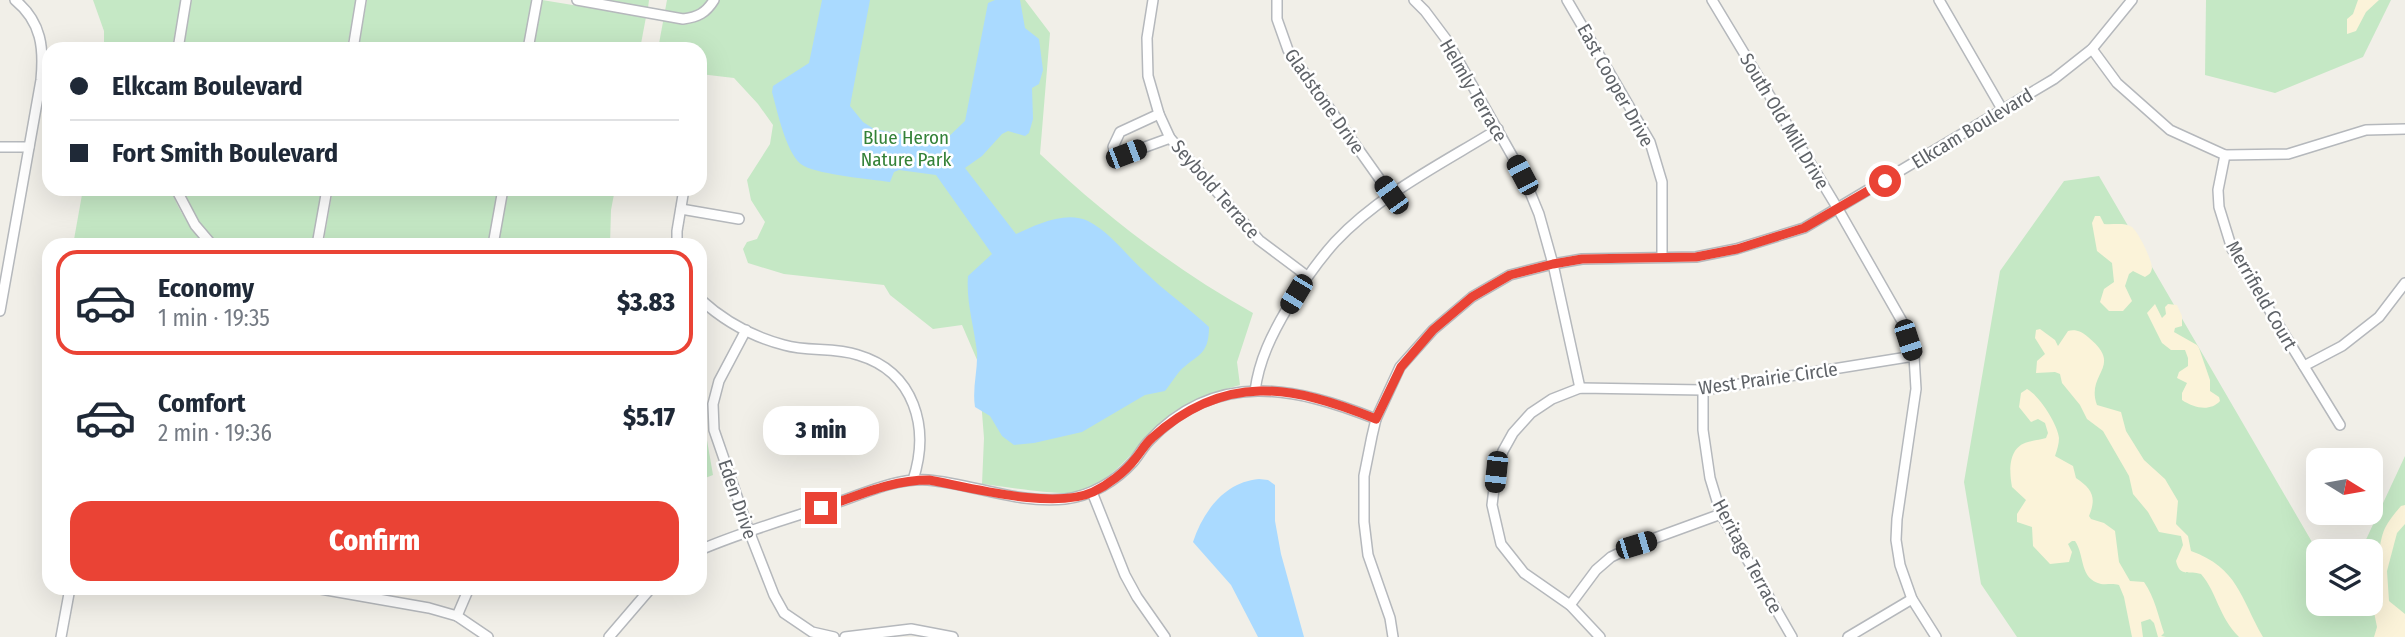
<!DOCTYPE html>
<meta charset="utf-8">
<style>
:root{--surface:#fff;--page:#f2f2f3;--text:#1f2937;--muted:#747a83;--line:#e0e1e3;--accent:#ea4335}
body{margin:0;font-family:"Fira Sans Condensed",sans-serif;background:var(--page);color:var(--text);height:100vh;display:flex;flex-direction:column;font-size:26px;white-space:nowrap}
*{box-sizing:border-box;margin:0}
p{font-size:23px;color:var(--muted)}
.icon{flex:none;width:38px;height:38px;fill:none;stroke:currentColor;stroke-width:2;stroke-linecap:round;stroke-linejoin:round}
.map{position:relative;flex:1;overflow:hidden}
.side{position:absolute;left:42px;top:238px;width:665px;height:357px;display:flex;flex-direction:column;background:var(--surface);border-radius:21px;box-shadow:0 7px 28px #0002}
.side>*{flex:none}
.banner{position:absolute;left:42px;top:42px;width:665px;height:154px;border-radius:21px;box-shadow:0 7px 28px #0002;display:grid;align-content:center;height:154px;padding:0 28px;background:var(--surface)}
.needle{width:46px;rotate:101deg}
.controls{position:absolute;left:2306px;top:448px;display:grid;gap:14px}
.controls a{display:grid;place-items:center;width:77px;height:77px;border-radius:14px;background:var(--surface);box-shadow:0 7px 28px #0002;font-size:35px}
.end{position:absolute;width:32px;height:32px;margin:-16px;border:9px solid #ea4335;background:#fff;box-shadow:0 0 0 4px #fff}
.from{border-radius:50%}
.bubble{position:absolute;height:49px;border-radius:21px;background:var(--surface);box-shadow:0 7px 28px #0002;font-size:23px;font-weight:800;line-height:49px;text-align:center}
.car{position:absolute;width:21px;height:42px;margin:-21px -10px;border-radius:9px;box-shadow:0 0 5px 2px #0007;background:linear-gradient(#222 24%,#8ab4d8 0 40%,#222 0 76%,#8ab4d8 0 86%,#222 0)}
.banner b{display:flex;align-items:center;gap:24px;height:66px;font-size:26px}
.banner b+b{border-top:2px solid var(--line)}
.banner i{width:18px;height:18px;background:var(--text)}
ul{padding:12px 0 0;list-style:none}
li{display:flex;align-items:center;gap:21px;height:105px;margin:0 14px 10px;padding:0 14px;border:4px solid transparent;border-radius:21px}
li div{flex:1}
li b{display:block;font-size:26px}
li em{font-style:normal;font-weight:800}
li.selected{border-color:var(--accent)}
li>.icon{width:63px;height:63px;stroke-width:1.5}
.cta{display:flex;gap:14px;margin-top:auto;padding:14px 28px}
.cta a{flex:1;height:80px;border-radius:21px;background:var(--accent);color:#fff;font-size:28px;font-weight:800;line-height:80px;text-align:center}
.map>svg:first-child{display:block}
</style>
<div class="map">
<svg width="2405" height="637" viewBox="0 0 2405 637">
<rect width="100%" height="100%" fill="#f1efe8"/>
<!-- green -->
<g fill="#c5e8c5">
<polygon points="93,0 181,0 172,49 104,49 104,31"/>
<polygon points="191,0 356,0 347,49 183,49"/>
<polygon points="367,0 532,0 523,49 358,49"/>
<polygon points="542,0 646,17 640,49 533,49"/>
<polygon points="602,0 649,0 648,8"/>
<path d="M 667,0 L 1025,0 L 1050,33 L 1040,154 C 1104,215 1176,270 1253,313 L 1237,362 L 1240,385 C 1218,391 1184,402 1167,417 C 1137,444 1118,479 1078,492 C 1064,496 1000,486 982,484 L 984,438 L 978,362 L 962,325 L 933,329 L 890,295 L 884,285 L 784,274 L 748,263 L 743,249 L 747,242 L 757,239 L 765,222 L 751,200 L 747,180 L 770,144 L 773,125 L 758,104 L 734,78 L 700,74 L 700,49 L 658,49 Z"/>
<polygon points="2206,0 2391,0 2363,57 2275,93 2205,75"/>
<polygon points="2099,176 2319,554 2319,604 2371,604 2371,551 2349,551 2363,546 2405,456 2405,637 2017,637 1981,584 1964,482 2000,271 2064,181"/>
<path d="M 83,189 L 171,189 C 178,211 191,228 206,245 L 73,245 Z"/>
<polygon points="181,189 322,189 312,245 218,245 199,222"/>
<polygon points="333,189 498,189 488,245 323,245"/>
<polygon points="508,189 615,189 611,210 610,245 498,245"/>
<polygon points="700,416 703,417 713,475 700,480"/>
</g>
<!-- sand -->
<g fill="#fbf3d9">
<polygon points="2358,0 2379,0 2366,12 2356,31 2347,34 2347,19 2353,14"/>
<path d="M 2095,216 L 2100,216 L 2104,224 C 2113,225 2124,222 2132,227 C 2139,233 2152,260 2152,268 C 2151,274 2149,274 2145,277 L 2133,271 L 2129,274 L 2125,286 L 2132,301 L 2123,311 L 2109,311 L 2100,302 L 2104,289 L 2114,282 L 2112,263 L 2097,251 L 2092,223 Z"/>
<path d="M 2155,304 L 2162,318 L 2166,314 L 2165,307 L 2168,304 L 2177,305 L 2182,316 L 2182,326 L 2175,328 L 2174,332 L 2197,345 L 2199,348 L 2210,380 L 2210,391 L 2219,397 L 2220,401 C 2210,412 2194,408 2182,400 L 2182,393 L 2187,383 L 2177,378 L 2179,372 L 2188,366 L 2188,358 L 2185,350 L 2171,350 L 2162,343 L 2147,313 Z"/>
<path d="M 2040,329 L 2055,340 L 2058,346 L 2068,331 C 2076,329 2082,332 2088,337 C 2125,367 2085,373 2097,405 L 2121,412 L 2126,431 L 2144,460 L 2165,479 L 2178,501 L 2176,524 L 2188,536 L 2191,551 C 2238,568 2240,597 2263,637 L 2239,637 C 2218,616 2218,594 2201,574 C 2189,570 2180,578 2176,561 L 2183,545 L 2181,536 L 2159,532 L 2148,512 L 2133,494 L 2129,476 L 2103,431 L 2087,419 L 2080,405 L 2062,383 L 2060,374 L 2055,372 L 2036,373 L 2037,361 L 2045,354 L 2035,338 L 2036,330 Z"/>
<path d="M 2027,389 C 2039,395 2058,425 2059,438 C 2059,444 2057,450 2055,456 L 2073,466 L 2076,478 C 2092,489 2097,497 2089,516 L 2091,519 L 2104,523 L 2115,531 L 2119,562 L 2130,581 L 2144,582 C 2155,598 2158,615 2164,633 L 2161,636 L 2166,637 L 2158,637 L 2154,623 L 2150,619 L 2141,622 L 2143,637 L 2132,637 L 2124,597 L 2119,585 C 2112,583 2107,585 2101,584 C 2079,579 2085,555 2075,541 L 2072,541 L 2068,544 L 2072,552 L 2069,562 L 2050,564 L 2033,546 L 2032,527 L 2017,522 L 2017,514 L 2026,500 L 2012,487 C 2009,471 2008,447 2028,442 C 2034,440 2039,440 2046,438 L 2048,433 L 2045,423 L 2038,419 L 2031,422 L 2019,407 L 2021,393 Z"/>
<path d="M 2405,505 L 2405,524 L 2397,533 L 2387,571 L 2389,601 L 2405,614 L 2405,637 L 2374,637 L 2377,627 L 2374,612 L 2383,604 L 2383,600 C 2381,577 2375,550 2385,528 C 2389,520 2395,513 2401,506 Z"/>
</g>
<!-- water -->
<g fill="#aadaff">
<path d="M 822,0 L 870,0 L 850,106 L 863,122 L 874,129 L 943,142 L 965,121 L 988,3 L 995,0 L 1020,0 L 1025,28 L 1039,39 L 1043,70 L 1039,84 L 1032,88 L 1033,119 L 1029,133 L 1025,136 L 1008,131 L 1002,134 L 982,156 L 965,168 L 1016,234 C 1035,225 1066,210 1088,221 C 1110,232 1126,255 1144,271 C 1164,291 1188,307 1209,327 C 1209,357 1196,354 1179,372 C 1174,378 1170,385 1165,391 L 1145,395 L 1082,432 L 1034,443 L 1014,445 L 1002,436 L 990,416 L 975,407 C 972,388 978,370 977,352 C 974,326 966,302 968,276 L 992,254 L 936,175 L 899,170 L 894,172 L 890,182 C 869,179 822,175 804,166 C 787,158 777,110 772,92 L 773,86 L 809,63 Z"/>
<path d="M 1259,479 L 1268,480 L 1275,485 L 1275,521 L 1281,554 L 1304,637 L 1258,637 L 1231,585 L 1193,542 C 1203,512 1224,482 1259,479 Z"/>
</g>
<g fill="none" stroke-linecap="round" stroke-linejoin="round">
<!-- minor casing -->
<g stroke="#b5b8bc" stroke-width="12">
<g id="minor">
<path d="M 577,0 L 683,19 C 698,17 706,13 714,0"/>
<polyline points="1153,0 1147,38 1148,76 1159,114 1170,138 1259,240 1307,276"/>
<polyline points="1277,0 1277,19 1288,50 1391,195"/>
<polyline points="1414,0 1425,11 1446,39 1523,175 1539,214 1553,264 1580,388"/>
<polyline points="1567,0 1650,142 1662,182 1662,257"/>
<polyline points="1712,0 1838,209 1903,323 1914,356 1916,389 1897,519 1896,540 1900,565 1912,599 1936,637"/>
<polyline points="1939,0 2002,109"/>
<polyline points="178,49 186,0"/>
<polyline points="353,49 361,0"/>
<polyline points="528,49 537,0"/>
<polyline points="2092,49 2117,83 2170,130 2225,155 2288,154 2366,130 2405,129"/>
<polyline points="1159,114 1120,132 1113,147 1117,153 1126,154 1170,138"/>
<polyline points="0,147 29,147"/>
<polyline points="2225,155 2218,190 2219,207 2232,249 2340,425"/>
<polyline points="176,189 195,225 212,245"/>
<polyline points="681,209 739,219"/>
<polyline points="317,245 327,189"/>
<polyline points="493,245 503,189"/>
<polyline points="677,245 677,231 684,189"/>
<path d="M 700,299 C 723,320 753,337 784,345 C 808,352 834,347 858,355 C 915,372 930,428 913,480"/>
<path d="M 0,311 L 41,80 C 44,49 42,22 15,0"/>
<polyline points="746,330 719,381 713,404 714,430 749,531 774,595 784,613 812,632 834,637"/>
<polyline points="2304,366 2342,346 2379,317 2405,283"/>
<polyline points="1703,390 1703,430 1710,478 1721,514 1792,637"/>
<path d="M 1255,391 C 1259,360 1272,334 1288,307 C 1302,284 1317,262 1335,242 C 1380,194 1443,163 1498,129"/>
<polyline points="1092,492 1125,575 1137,597 1165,637"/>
<path d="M 700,550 C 744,531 791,518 836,503 C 866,493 895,478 928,480 C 973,484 1018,504 1065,499 C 1091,496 1116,481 1133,462 C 1139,455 1143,447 1149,441 C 1216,369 1296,387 1376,419"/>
<polyline points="315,588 429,608 457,616 488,637"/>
<polyline points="1570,605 1596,570 1611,557 1636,545 1721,514"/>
<polyline points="457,616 469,588"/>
<polyline points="61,637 70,588"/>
<polyline points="609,637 651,588"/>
<polyline points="845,637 911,629 953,637"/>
<polyline points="1393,637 1390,618 1368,555 1364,522 1364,476 1372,436 1376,419 1400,367 1433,330 1472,297 1510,275 1553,264 1582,259 1696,257 1736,249 1804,228 2054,79 2092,49 2132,0"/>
<polyline points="1600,637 1570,605 1524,573 1501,544 1492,505 1496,472 1503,451 1513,433 1531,413 1552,399 1580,388 1703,390 1914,356"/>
<polyline points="1848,637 1912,599"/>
</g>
</g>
<!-- minor -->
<use href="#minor" stroke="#fff" stroke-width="9"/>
</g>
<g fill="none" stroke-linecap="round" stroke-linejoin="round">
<!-- route -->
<path stroke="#ea4335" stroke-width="9" d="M 821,508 C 858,496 890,480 929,480 C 972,488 1054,510 1093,492 C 1108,485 1125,472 1135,459 C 1141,452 1145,444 1152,438 C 1225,372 1292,385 1376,419 L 1401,367 L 1433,330 L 1472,297 L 1510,275 L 1553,264 L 1582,259 L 1696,257 L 1737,249 L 1804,228 L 1885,181"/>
</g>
<g text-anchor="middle" stroke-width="5" stroke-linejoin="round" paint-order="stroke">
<!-- street labels -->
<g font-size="19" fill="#5f6368" stroke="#fff">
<text transform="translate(1616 85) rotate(61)" y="7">East Cooper Drive</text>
<text transform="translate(1474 90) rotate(60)" y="7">Helmly Terrace</text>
<text transform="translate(1325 101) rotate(55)" y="7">Gladstone Drive</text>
<text transform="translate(1785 121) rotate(59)" y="7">South Old Mill Drive</text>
<text transform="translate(1972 128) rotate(-31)" y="7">Elkcam Boulevard</text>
<text transform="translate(1216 189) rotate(49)" y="7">Seybold Terrace</text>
<text transform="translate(2262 295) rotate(60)" y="7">Merrifield Court</text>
<text transform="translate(1768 378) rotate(-8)" y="7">West Prairie Circle</text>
<text transform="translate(738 499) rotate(71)" y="7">Eden Drive</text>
<text transform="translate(1748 556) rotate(62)" y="7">Heritage Terrace</text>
</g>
<!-- park labels -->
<g font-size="19" fill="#348238" stroke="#fff">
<text x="906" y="144">Blue Heron<tspan x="906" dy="22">Nature Park</tspan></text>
</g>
</g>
</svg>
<div class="controls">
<a><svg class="needle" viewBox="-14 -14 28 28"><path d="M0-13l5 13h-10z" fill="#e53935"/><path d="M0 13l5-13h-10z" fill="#747a83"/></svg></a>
<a><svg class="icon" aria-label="layers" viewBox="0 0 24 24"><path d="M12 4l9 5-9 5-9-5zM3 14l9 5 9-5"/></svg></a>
</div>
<i class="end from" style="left:1885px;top:181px"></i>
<i class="end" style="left:821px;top:508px"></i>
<div class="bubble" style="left:763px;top:406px;width:116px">3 min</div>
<i class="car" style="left:1126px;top:154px;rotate:69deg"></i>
<i class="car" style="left:1522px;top:175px;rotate:332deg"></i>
<i class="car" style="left:1391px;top:195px;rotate:324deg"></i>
<i class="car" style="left:1296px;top:294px;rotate:211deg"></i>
<i class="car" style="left:1908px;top:340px;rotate:162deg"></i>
<i class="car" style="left:1496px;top:472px;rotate:186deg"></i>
<i class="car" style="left:1636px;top:545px;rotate:73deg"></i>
<div class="banner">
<b><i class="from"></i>Elkcam Boulevard</b>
<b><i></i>Fort Smith Boulevard</b>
</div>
<section class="side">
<ul>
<li class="selected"><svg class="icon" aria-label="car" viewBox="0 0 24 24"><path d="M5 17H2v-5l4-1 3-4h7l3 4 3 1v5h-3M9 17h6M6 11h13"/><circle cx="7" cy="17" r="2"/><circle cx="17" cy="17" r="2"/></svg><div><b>Economy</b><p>1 min · 19:35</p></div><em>$3.83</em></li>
<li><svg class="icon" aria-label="car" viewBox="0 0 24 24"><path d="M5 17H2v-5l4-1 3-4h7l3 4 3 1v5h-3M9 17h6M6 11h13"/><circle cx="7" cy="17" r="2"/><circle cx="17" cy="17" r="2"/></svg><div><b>Comfort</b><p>2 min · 19:36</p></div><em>$5.17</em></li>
</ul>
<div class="cta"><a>Confirm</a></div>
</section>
</div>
